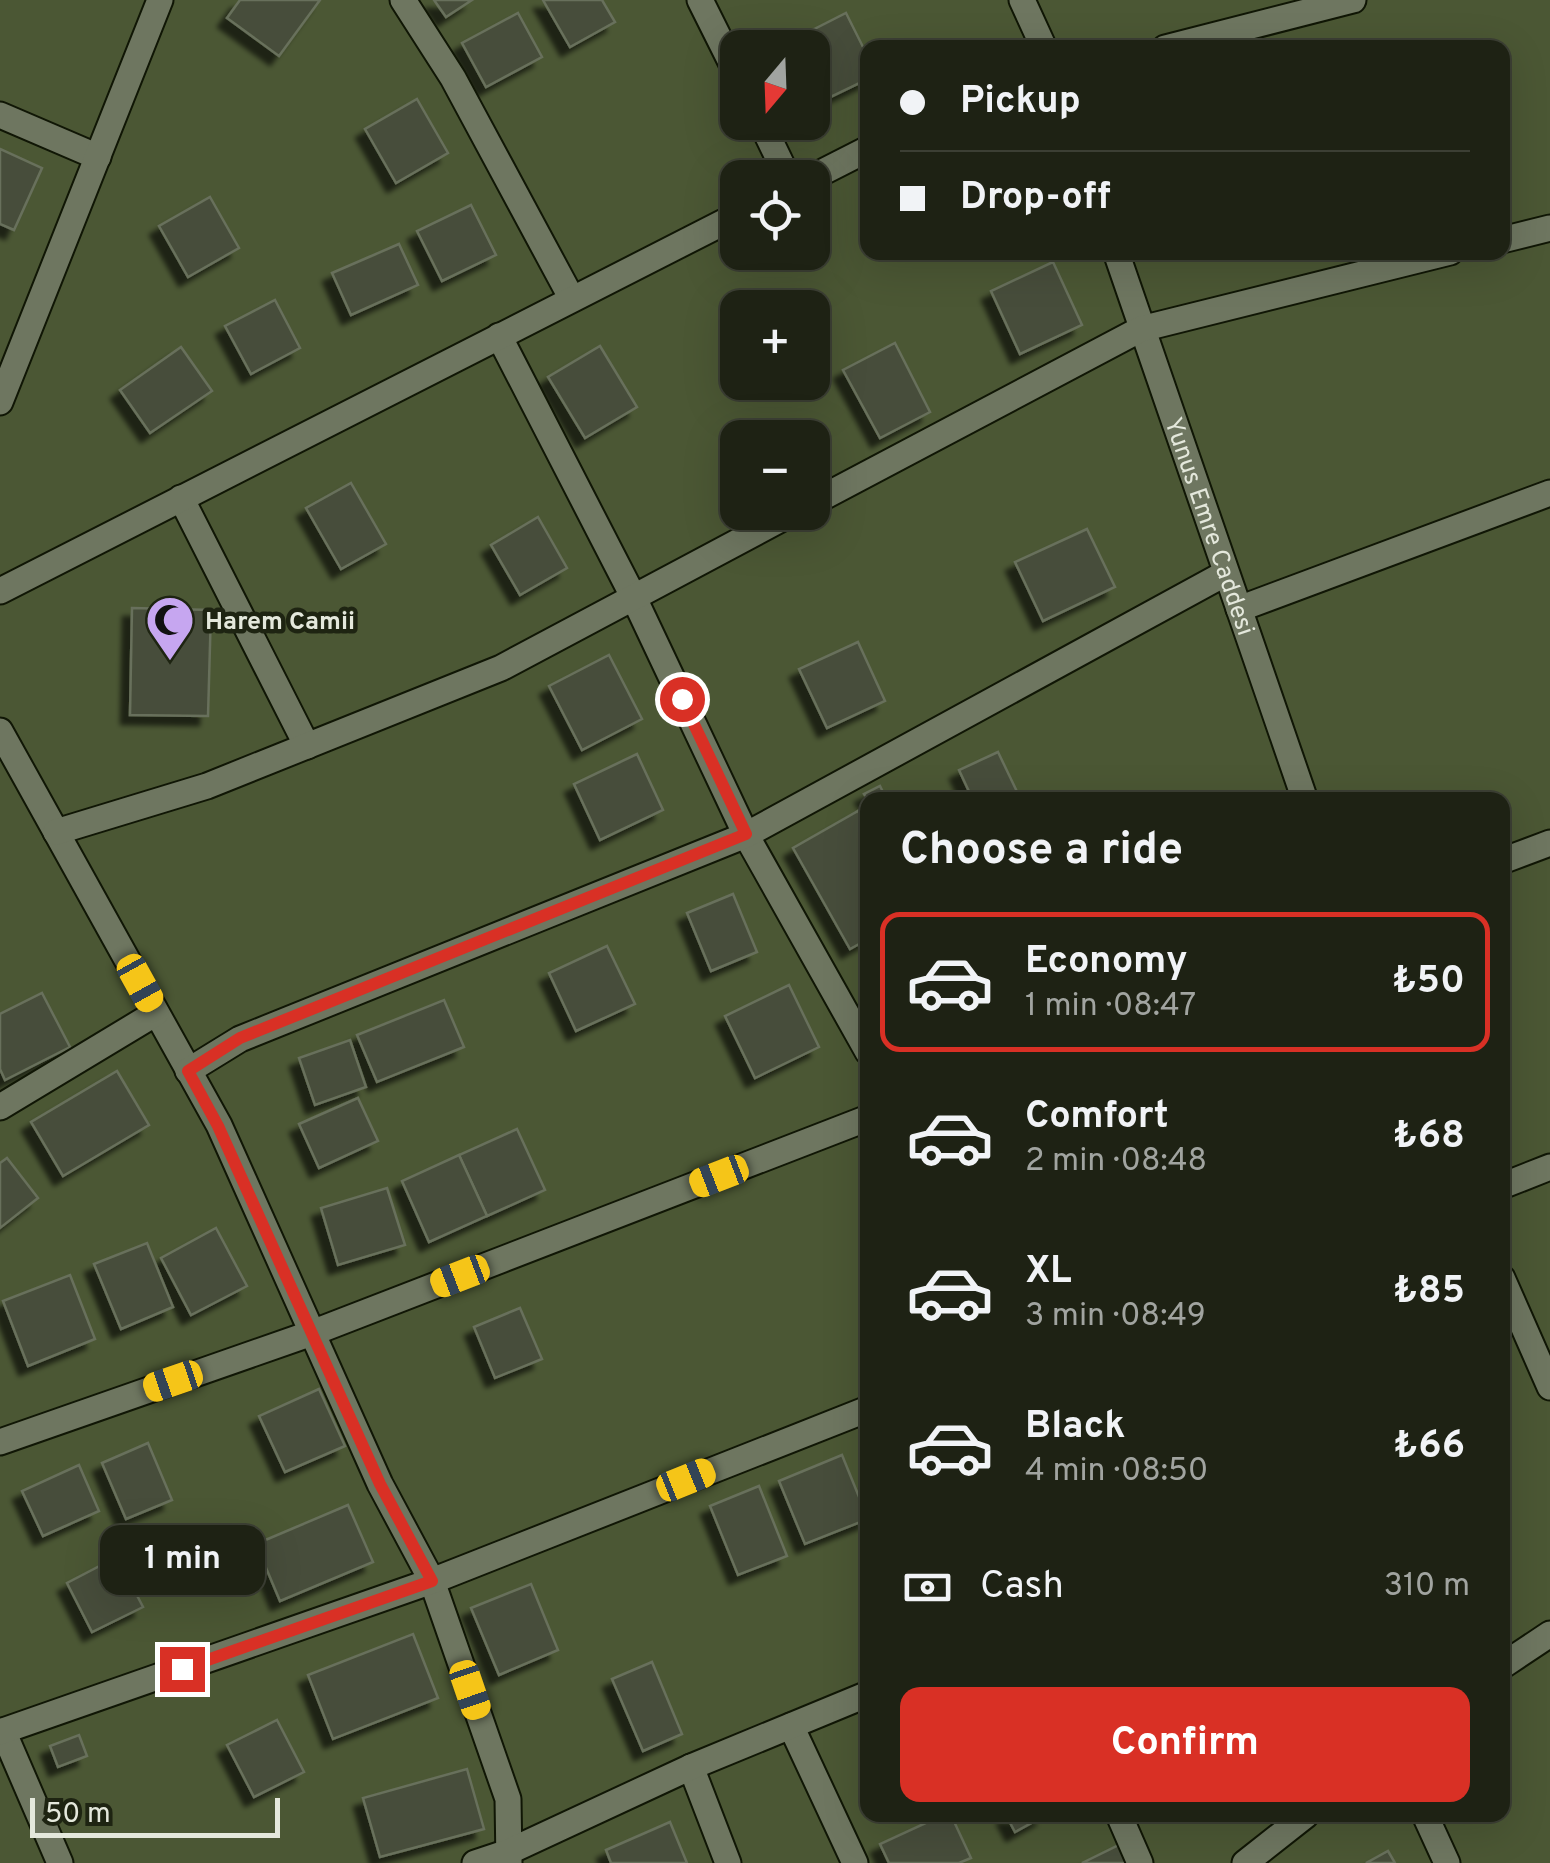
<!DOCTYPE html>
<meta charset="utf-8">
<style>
:root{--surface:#1e2214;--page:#262a1d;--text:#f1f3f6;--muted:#a1a4a0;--line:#3c3f34;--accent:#d93025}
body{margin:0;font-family:Overpass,sans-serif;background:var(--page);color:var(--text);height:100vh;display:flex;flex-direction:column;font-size:38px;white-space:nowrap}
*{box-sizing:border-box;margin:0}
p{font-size:32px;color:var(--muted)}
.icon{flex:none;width:55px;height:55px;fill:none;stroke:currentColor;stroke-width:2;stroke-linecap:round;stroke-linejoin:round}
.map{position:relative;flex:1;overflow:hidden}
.sheet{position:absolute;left:860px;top:792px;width:650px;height:1030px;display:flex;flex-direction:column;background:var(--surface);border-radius:20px;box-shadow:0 10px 40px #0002,0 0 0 2px var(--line)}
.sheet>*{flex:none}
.guide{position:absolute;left:860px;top:40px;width:650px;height:220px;border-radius:20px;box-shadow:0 10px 40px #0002,0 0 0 2px var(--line);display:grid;align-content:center;height:220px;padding:0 40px;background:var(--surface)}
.needle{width:65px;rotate:199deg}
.buttons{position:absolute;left:720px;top:30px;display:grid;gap:20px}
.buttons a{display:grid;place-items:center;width:110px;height:110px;border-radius:20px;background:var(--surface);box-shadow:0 10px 40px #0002,0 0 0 2px var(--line);font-size:50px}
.scale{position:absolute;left:30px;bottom:25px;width:250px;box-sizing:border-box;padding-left:10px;border:5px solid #e4e8dc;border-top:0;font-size:28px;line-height:35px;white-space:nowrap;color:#e4e8dc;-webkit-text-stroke:8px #1e2412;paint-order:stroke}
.end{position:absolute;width:45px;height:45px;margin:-22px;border:12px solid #d93025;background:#fff;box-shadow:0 0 0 5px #fff}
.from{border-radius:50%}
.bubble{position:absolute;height:70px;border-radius:20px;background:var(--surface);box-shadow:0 10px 40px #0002,0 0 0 2px var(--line);font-size:32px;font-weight:700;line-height:70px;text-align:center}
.car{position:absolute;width:30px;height:60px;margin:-30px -15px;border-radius:12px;box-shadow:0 0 8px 2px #0007;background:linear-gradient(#f5c518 24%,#345 0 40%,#f5c518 0 76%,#345 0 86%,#f5c518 0)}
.guide b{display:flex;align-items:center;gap:35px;height:95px;font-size:38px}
.guide b+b{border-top:2px solid var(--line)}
.guide i{width:25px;height:25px;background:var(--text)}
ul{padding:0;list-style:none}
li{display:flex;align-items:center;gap:30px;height:140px;margin:0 20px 15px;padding:0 20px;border:5px solid transparent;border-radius:20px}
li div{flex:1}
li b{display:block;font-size:38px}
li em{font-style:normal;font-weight:700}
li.current{border-color:var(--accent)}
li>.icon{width:90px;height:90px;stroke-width:1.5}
h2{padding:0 40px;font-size:45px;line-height:120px}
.pay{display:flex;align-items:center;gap:25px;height:110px;padding:0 40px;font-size:38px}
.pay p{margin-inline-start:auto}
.cta{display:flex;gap:20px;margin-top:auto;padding:20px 40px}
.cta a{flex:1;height:115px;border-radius:20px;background:var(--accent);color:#fff;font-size:40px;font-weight:700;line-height:115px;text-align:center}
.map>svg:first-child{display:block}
</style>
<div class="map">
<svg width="1550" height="1863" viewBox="0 0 1550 1863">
<defs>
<filter id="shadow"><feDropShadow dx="-9" dy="9" stdDeviation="2.5" flood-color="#0009"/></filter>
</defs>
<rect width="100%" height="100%" fill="#282e1b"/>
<!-- green -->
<path fill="#4b5734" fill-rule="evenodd" d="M 0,0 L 1550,0 L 1550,1863 L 0,1863 ZM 738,48 L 812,48 L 812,122 L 738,122 ZM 868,48 L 1502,48 L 1502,252 L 868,252 ZM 738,178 L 812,178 L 812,252 L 738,252 ZM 738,308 L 812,308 L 812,382 L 738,382 ZM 738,438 L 812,438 L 812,512 L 738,512 ZM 868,800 L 1502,800 L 1502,1815 L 868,1815 Z"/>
<!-- building -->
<g fill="#474e3a" stroke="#68705b" stroke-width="2.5" filter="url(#shadow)">
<polygon points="240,0 320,0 279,56 227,18"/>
<polygon points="434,0 472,0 446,17"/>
<polygon points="543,0 602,0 615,22 570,47"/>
<polygon points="518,13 542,57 486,87 462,43"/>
<polygon points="846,13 868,57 868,79 812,106 812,48 777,48"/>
<polygon points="417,99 448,153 396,183 365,129"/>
<polygon points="0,149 42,168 14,230 0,224"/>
<polygon points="210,197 239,248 188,277 159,226"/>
<polygon points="471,205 496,255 442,281 417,231"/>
<polygon points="399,244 418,285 351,315 332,273"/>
<polygon points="1053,262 1082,325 1020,354 991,291"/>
<polygon points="275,300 300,348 251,374 225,326"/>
<polygon points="895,343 930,412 880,438 843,370"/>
<polygon points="600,346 637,407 585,438 548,377"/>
<polygon points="181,347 212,391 150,433 120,390"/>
<polygon points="351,483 386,544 341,569 306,508"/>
<polygon points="538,517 567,568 520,595 491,545"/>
<polygon points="1087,529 1115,587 1043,621 1015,562"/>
<polygon points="132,608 211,610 208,716 130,715"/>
<polygon points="858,642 885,701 827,728 799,669"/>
<polygon points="609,655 642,719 582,750 549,686"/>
<polygon points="998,752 1021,800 973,800 959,770"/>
<polygon points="637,754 663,810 600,840 574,784"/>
<polygon points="880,786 887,800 868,800 864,794"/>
<polygon points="858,811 868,827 868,939 850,949 793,848"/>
<polygon points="733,894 757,952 711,971 687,913"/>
<polygon points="607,946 635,1004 576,1031 549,973"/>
<polygon points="789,985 819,1047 755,1078 725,1016"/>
<polygon points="42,993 70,1047 5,1080 0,1069 0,1014"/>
<polygon points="444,1000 464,1047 377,1082 357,1035"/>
<polygon points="350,1040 366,1087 315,1105 299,1058"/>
<polygon points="117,1071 149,1125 63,1176 31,1122"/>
<polygon points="358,1098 378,1141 319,1168 299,1124"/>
<polygon points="517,1129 545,1190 487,1216 459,1155"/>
<polygon points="459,1155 487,1216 429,1242 402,1181"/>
<polygon points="7,1158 38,1198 0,1228 0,1163"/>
<polygon points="387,1188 405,1245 338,1265 321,1208"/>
<polygon points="216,1228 247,1286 191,1315 161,1258"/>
<polygon points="147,1243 173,1307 121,1329 94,1264"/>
<polygon points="70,1275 95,1339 28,1366 3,1301"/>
<polygon points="520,1308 542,1359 495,1378 474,1327"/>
<polygon points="319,1389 345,1446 285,1472 259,1416"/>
<polygon points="148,1443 172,1500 126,1519 102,1463"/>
<polygon points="842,1455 868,1519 805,1544 779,1481"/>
<polygon points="79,1465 99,1511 43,1536 22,1491"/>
<polygon points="759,1486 787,1556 738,1575 710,1506"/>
<polygon points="348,1505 373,1562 280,1601 256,1544"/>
<polygon points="117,1557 143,1607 92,1632 67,1583"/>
<polygon points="531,1584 558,1650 499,1675 471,1608"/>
<polygon points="413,1634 438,1698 333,1739 308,1675"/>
<polygon points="652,1662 682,1734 643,1751 612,1679"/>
<polygon points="277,1720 304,1772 254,1797 227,1745"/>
<polygon points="79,1735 87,1756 58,1767 50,1746"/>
<polygon points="467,1769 484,1829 380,1857 363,1798"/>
<polygon points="943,1815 951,1815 971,1858 959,1863 889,1863 880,1844"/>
<polygon points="1006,1815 1046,1815 1015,1832"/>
<polygon points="670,1822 687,1863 611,1863 606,1850"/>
<polygon points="1121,1844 1131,1863 1082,1863"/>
<polygon points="1388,1851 1395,1863 1366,1863"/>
</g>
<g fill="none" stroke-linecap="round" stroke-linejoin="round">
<!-- minor casing -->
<g stroke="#101605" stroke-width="29">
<g id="minor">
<polyline points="403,0 453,78 572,299"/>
<polyline points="700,0 738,76"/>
<polyline points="1022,0 1044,48"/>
<polyline points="0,115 98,157"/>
<polyline points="761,122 788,178"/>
<polyline points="1502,240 1550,228"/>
<path id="s1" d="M 1116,252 L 1305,800"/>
<polyline points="499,336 634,598 746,835 868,1052"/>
<polyline points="0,402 160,0"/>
<polyline points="181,498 307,746"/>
<polyline points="812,503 1141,329 1450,252"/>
<polyline points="1239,609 1550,493"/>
<polyline points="0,731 219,1125 380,1484 432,1581 508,1799 509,1863"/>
<polyline points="56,832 207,786 501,668 794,512"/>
<polyline points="1502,861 1550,843"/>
<polyline points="188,1071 240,1039 746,835 1226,573"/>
<polyline points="0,1107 156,1013"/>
<polyline points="1502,1186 1550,1167"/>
<polyline points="1502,1278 1550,1387"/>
<polyline points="0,1442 312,1333 868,1118"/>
<polyline points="1502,1666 1550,1634"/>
<polyline points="791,1726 855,1863"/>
<polyline points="3,1731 60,1863"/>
<polyline points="0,1732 432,1581 868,1409"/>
<polyline points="691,1767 728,1863"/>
<polyline points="1119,1815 1140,1863"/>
<polyline points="1425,1815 1447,1863"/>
<polyline points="475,1863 508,1852 691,1767 868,1694"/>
<polyline points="1245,1863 1306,1815"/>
</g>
</g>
<!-- secondary casing -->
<g stroke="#101605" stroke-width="29">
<g id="secondary">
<polyline points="1165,48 1353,0"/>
<polyline points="811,178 868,149"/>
<polyline points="0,591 738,215"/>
</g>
</g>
<!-- minor -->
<use href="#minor" stroke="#6e7660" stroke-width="25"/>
<!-- secondary -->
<use href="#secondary" stroke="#6e7660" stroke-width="25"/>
</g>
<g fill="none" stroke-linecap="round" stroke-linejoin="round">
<!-- route -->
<polyline stroke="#d93025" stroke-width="12" points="182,1669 432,1581 380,1484 218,1126 188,1071 240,1038 746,834 682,699"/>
</g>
<!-- icons -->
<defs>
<g id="mosque-pin" transform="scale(2.5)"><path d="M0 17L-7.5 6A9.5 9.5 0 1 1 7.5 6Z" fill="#c6a6f0" stroke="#1e2412"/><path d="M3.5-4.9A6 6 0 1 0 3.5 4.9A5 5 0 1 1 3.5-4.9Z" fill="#111"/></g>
</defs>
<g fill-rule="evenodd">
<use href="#mosque-pin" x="170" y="620"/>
</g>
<g text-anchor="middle" stroke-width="9" stroke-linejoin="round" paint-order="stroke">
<!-- street labels -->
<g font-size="25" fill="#e4e8dc" stroke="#1e2412">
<text dy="9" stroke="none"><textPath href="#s1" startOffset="290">Yunus Emre Caddesi</textPath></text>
</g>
<!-- poi labels -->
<g font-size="25" font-weight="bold" fill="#e4e8dc" stroke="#1e2412" text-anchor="start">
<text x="205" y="629">Harem Camii</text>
</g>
</g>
</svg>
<div class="buttons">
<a><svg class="needle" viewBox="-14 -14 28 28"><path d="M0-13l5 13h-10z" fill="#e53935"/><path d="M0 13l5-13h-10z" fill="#a1a4a0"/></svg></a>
<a><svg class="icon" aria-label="locate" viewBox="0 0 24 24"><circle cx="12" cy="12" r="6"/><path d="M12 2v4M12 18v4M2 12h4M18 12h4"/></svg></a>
<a>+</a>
<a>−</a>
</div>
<div class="scale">50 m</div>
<i class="end from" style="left:682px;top:699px"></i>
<i class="end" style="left:182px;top:1669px"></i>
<div class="bubble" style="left:100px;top:1525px;width:165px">1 min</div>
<i class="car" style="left:140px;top:983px;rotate:151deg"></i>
<i class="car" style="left:719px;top:1176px;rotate:249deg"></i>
<i class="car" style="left:460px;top:1276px;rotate:249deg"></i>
<i class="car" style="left:173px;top:1381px;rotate:251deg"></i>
<i class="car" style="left:686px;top:1480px;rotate:68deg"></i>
<i class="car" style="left:470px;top:1690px;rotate:161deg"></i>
<div class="guide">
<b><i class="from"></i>Pickup</b>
<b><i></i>Drop-off</b>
</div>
<section class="sheet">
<h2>Choose a ride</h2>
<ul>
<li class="current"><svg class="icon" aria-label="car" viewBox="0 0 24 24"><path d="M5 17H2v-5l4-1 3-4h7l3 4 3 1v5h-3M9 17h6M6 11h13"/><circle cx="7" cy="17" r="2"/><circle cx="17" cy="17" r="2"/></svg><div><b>Economy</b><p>1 min · 08:47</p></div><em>₺50</em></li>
<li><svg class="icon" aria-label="car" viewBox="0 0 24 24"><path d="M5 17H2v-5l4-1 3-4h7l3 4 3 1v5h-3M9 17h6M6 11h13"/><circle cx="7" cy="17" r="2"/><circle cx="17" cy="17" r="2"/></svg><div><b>Comfort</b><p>2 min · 08:48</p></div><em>₺68</em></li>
<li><svg class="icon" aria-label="car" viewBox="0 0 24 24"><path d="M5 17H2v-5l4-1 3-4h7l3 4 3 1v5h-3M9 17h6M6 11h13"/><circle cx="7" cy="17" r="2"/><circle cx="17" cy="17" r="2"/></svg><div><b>XL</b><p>3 min · 08:49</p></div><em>₺85</em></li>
<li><svg class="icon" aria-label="car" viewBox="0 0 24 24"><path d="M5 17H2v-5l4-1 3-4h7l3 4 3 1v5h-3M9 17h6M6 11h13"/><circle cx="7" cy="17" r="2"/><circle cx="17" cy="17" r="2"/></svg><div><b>Black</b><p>4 min · 08:50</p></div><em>₺66</em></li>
</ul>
<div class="pay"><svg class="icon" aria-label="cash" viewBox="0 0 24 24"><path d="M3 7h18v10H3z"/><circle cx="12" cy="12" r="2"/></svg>Cash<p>310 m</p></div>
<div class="cta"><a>Confirm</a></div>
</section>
</div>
